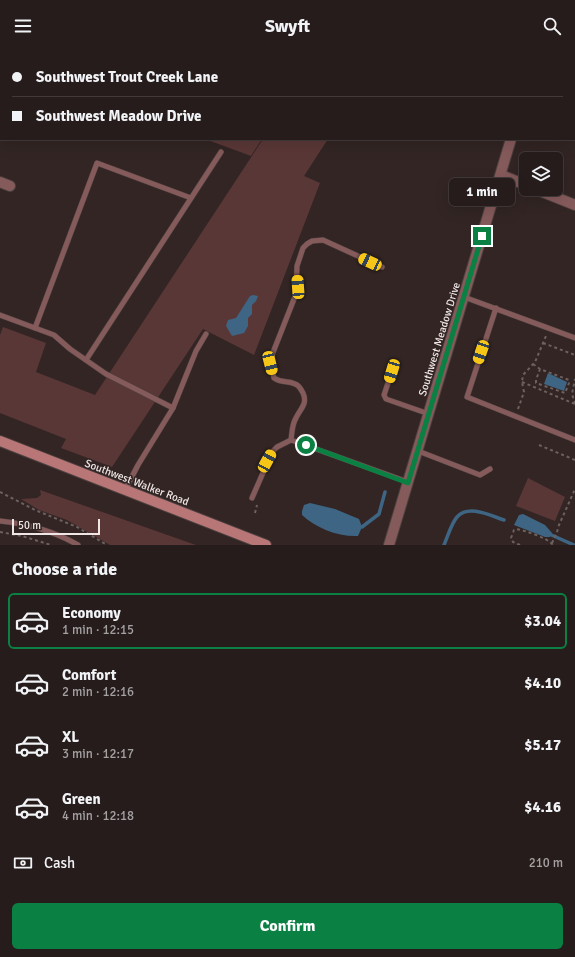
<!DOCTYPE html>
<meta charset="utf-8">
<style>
:root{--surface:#261c1b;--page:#322928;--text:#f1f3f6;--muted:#a4a1a3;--line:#423a3a;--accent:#0b8043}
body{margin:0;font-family:Signika,sans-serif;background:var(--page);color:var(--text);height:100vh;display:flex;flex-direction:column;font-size:15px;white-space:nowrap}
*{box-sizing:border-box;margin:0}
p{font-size:13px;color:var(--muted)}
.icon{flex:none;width:22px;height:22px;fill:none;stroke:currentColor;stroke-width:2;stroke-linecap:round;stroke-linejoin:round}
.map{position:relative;height:493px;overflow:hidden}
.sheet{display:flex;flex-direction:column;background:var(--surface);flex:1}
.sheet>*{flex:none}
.top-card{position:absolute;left:0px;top:0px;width:575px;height:88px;box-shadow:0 4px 16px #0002,0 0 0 1px var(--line);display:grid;align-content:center;height:88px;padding:0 12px;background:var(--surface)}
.fabs{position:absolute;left:519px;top:100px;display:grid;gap:8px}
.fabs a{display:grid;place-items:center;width:44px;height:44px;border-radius:6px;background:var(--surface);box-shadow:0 4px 16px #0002,0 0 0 1px var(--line);font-size:20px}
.scale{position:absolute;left:12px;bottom:10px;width:88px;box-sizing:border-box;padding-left:4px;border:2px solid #efe6e5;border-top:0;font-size:11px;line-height:14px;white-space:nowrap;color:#efe6e5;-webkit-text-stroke:3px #322524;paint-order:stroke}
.end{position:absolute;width:18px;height:18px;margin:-9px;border:5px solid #0b8043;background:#fff;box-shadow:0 0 0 2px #fff}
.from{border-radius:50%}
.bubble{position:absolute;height:28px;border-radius:6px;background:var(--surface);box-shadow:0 4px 16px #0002,0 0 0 1px var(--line);font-size:13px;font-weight:700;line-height:28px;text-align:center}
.car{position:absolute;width:12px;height:24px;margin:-12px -6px;border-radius:5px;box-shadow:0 0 3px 1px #0007;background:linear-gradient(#f5c518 24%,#345 0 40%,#f5c518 0 76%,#345 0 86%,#f5c518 0)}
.top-card b{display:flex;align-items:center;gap:14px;height:38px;font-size:15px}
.top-card b+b{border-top:1px solid var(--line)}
.top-card i{width:10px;height:10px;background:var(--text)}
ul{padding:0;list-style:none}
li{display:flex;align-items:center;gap:12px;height:56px;margin:0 8px 6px;padding:0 4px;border:2px solid transparent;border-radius:6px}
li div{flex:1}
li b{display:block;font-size:15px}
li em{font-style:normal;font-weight:700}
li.current{border-color:var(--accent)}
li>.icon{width:36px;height:36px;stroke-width:1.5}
h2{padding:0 12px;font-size:18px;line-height:48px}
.pay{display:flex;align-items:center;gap:10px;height:44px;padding:0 12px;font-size:15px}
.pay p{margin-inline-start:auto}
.action{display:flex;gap:8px;margin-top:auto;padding:8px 12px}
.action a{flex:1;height:46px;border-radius:6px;background:var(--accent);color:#fff;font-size:16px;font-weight:700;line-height:46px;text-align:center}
header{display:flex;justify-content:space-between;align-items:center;height:52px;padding:0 12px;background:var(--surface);font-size:18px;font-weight:700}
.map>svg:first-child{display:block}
</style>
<header><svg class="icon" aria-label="menu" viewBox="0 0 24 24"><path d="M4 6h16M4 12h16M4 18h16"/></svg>Swyft<svg class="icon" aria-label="search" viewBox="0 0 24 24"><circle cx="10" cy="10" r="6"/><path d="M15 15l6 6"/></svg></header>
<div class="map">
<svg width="575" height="493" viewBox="0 0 575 493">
<rect width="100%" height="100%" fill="#322524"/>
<!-- green -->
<g fill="#5a3737">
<polygon points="205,87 262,87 251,104"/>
<polygon points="263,87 328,87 304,124 320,131 254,303 203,277 112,415 61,396 66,387 0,361 0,283 3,275 46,291 36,320 95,343"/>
<polygon points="528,426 565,445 555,469 516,454"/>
<polygon points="40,438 193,492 196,493 110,493 67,468 39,458 21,447 37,446 41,443"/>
</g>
<!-- water -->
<g fill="#3e6583">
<polygon points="253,243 258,244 256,249 252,253 252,262 248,266 248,274 244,281 232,284 226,274 228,268 236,266 250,244"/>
<polygon points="548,321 567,330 564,339 544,332"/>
<path d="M 310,451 L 335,457 L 359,467 L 362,475 L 358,484 C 338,485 316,476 302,463 L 302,459 L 304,453 Z"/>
<polygon points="523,462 545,473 552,481 550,485 545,485 514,473 519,463"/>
</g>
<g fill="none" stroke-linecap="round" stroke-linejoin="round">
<!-- stream -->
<g stroke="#3e6583" stroke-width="3.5">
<polyline points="362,475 379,462 385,440"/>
<polyline points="547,481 574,493"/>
<path d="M 444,493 C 448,484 451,472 457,465 C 469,452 491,464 504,468"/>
</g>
<!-- lane casing -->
<g stroke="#4c403f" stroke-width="6">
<g id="lane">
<polyline points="0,51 1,51"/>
<path d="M 382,215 L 323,188 L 312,189 L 307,192 L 303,196 L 297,214 L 296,242 L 272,303 L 270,311 L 274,326 C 283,332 287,328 295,332 C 299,333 301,337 303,341 C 308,352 300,357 296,366 C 292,372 292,381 291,388 L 408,430"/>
<polyline points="464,245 575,286"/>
<polyline points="496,256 467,345 575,388"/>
<polyline points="0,263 54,283 70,297 106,322 173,356"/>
<polyline points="35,276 97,111 191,146"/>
<polyline points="86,308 221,100"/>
<polyline points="392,319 384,343 386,347 429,362"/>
<polyline points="418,399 480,423 490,417"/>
<polyline points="125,438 138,413 173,356 196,299 206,282"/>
<polyline points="252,446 272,400 277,395 291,388"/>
<path d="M 0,469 C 27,472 54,479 78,493"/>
</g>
</g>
<!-- street casing -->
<g stroke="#4c403f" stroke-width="12">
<g id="street">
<polyline points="141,0 143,1"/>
<polyline points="179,1 179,0"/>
<polyline points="248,1 249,0"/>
<polyline points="535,1 535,0"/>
<polyline points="501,123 526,133"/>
<polyline points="0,130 10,134"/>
<polyline points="535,137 575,153"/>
<polyline points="389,493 511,87"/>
</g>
</g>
<!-- secondary casing -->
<g stroke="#4c403f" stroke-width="12">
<polyline id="secondary" points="0,389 266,493"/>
</g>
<!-- path -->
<g stroke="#6d6160" stroke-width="2" stroke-dasharray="3 3" stroke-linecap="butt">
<polyline points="543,291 575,303"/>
<polyline points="533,312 540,317 569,328 569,331 565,341 536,331 536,328 540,317"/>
<polyline points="522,330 575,352"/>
<polyline points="575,352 572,342 575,327"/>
<polyline points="518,357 524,340 522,330 523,323 535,310 546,284"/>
<polyline points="539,393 575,408"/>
<polyline points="0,440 35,458 77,475 107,493"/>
<polyline points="255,461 257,453"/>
<polyline points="0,480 22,484 51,493"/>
<polyline points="552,491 557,480 559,473 575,437"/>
<path d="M 520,493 L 513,490 L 511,486 L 514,478 L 516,477 C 524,478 548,486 553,493"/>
</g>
<!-- lane -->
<use href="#lane" stroke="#855a5b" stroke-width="5"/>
<!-- street -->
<use href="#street" stroke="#855a5b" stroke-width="10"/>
<!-- secondary -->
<use href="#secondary" stroke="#b97677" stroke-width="10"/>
</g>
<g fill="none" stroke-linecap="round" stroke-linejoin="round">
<!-- route -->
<polyline stroke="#0b8043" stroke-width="5" points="306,393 408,431 482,184"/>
</g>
<g text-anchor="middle" stroke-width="3" stroke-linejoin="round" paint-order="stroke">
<!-- street labels -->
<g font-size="11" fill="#efe6e5" stroke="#322524">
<text transform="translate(439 287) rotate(-73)" y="4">Southwest Meadow Drive</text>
<text transform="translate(137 430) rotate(21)" y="4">Southwest Walker Road</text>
</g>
</g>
</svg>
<div class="fabs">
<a><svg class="icon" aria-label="layers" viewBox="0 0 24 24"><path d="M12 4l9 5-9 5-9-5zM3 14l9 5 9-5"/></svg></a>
</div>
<div class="scale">50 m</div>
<i class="end from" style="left:306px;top:393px"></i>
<i class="end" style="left:482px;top:184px"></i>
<div class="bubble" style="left:449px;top:126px;width:66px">1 min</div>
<i class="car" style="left:370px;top:210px;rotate:295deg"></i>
<i class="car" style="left:298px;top:235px;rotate:356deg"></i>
<i class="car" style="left:481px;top:300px;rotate:199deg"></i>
<i class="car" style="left:270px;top:311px;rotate:166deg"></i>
<i class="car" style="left:392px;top:319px;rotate:197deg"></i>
<i class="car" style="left:267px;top:409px;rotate:29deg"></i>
<div class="top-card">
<b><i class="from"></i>Southwest Trout Creek Lane</b>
<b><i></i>Southwest Meadow Drive</b>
</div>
</div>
<section class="sheet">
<h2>Choose a ride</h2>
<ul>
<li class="current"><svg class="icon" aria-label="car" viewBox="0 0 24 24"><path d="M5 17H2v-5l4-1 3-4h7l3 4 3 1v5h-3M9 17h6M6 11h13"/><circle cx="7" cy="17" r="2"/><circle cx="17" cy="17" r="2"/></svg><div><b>Economy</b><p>1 min · 12:15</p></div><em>$3.04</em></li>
<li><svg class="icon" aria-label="car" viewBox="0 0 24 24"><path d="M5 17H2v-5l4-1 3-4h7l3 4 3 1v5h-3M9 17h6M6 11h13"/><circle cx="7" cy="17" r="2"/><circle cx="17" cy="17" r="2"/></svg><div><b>Comfort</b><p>2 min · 12:16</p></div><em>$4.10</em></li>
<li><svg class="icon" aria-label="car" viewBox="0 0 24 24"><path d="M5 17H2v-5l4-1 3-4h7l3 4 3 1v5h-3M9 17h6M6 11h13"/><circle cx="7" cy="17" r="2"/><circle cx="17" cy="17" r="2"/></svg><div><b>XL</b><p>3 min · 12:17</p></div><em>$5.17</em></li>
<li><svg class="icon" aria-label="car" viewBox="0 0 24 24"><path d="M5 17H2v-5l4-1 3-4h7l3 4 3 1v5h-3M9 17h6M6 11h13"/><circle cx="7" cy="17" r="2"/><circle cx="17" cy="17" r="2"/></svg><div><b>Green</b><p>4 min · 12:18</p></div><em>$4.16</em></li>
</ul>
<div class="pay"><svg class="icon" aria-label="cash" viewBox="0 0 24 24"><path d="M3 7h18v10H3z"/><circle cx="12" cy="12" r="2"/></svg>Cash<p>210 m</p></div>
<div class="action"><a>Confirm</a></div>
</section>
